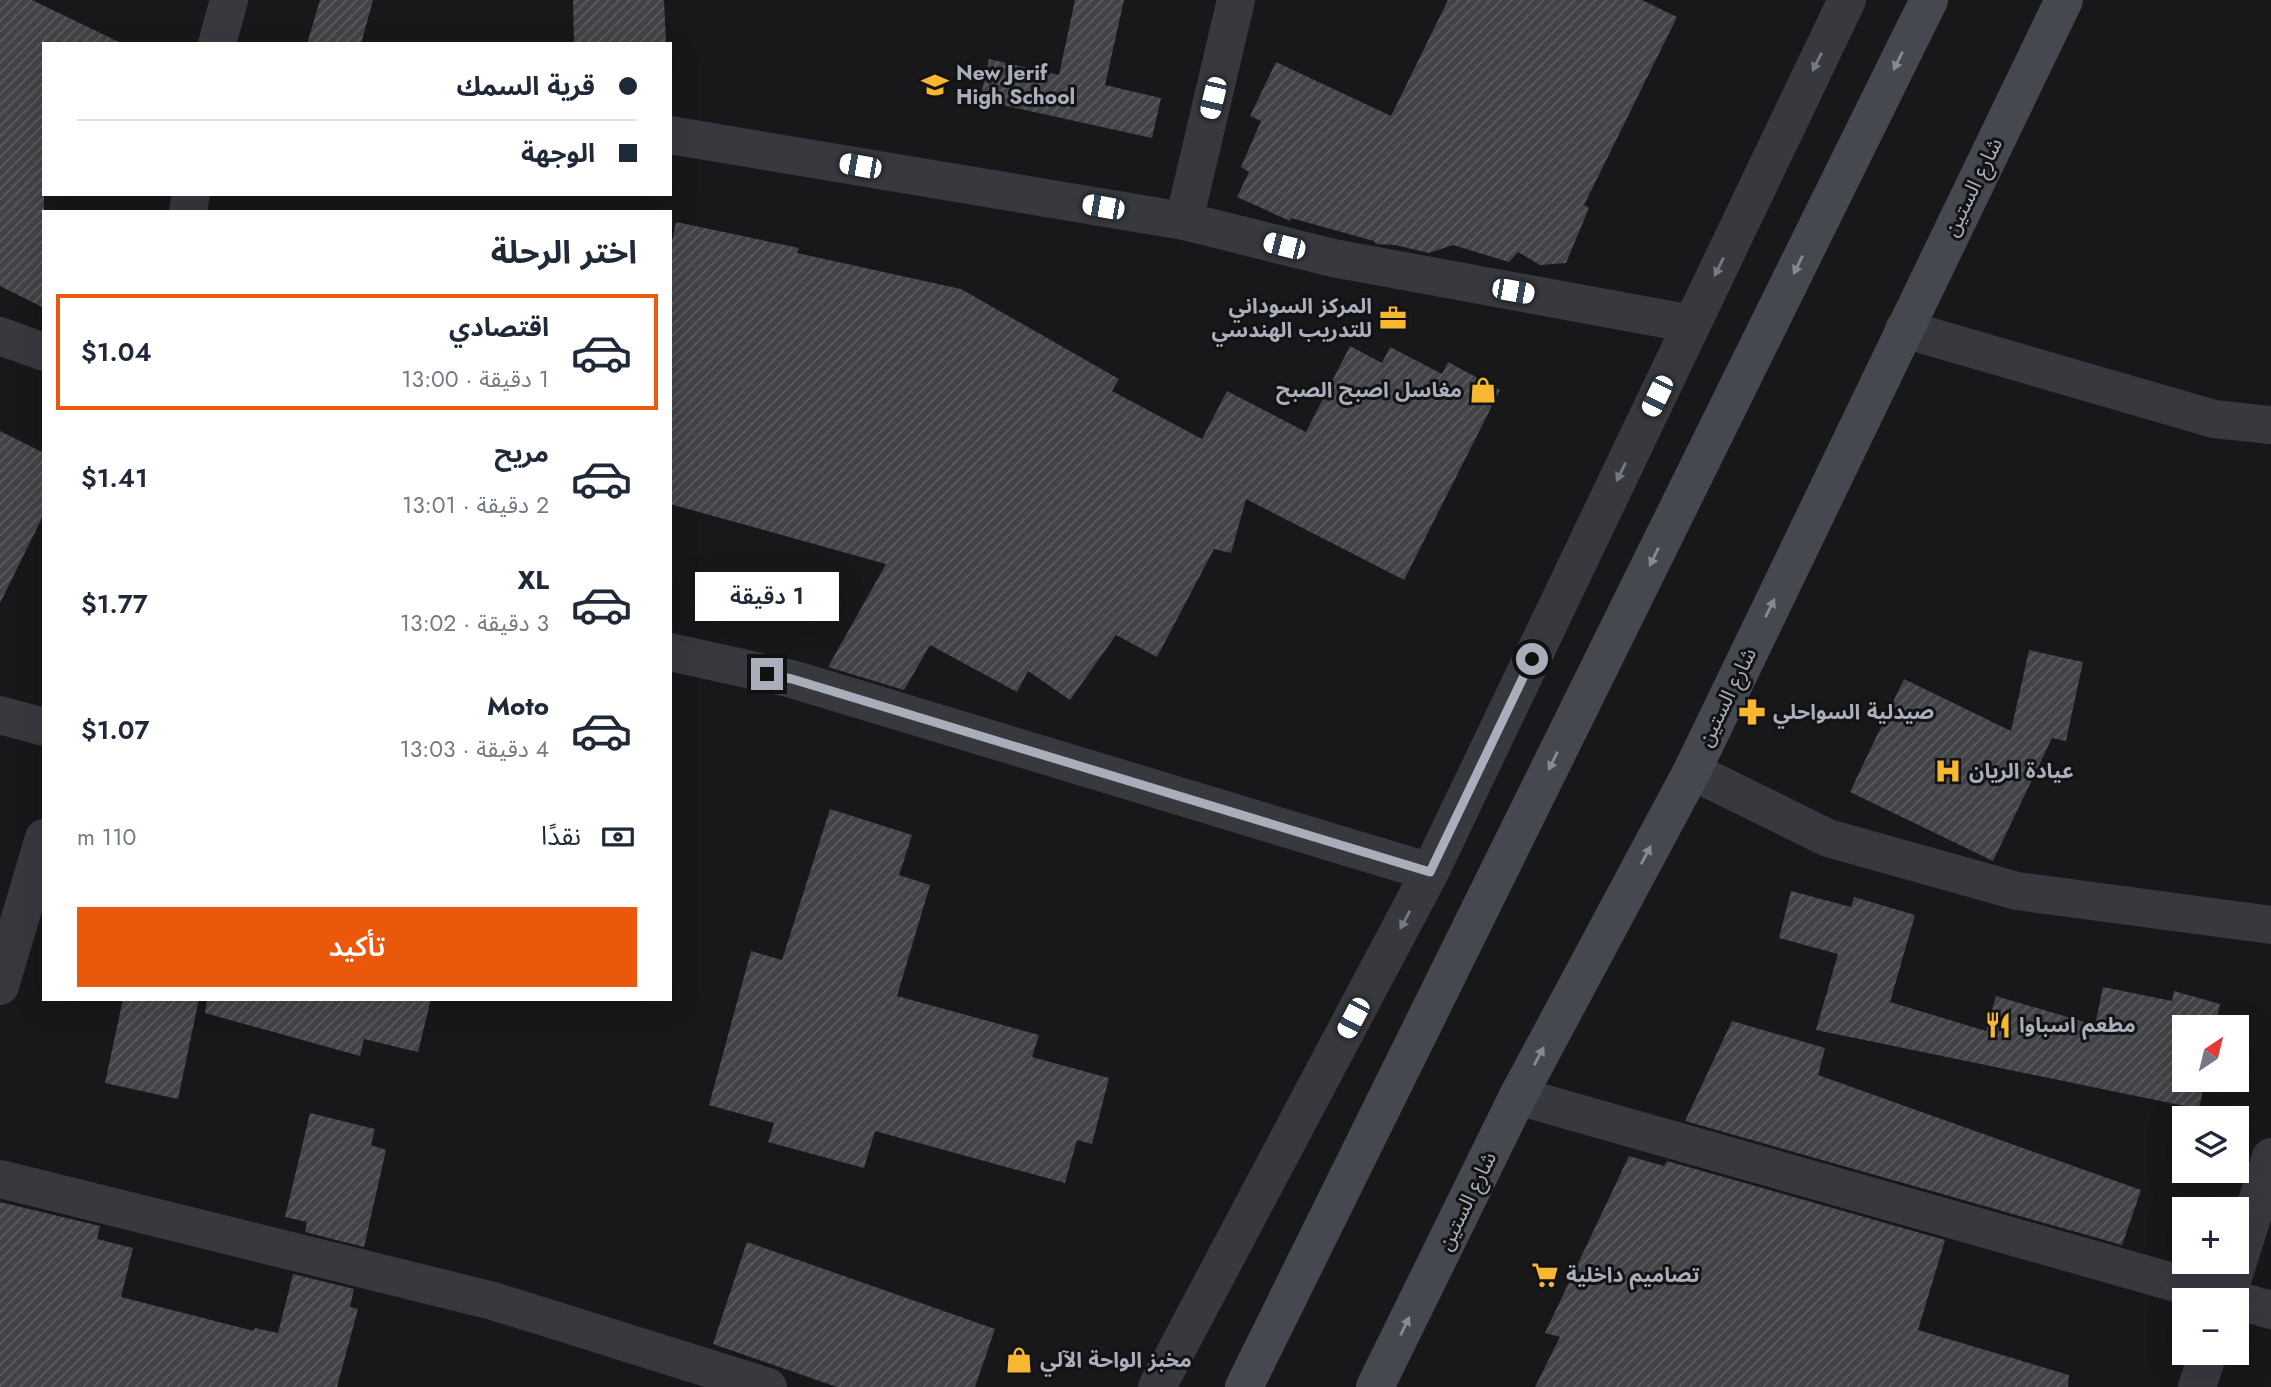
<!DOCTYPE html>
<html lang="ar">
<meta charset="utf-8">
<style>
:root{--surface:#fff;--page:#f2f2f3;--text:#1f2937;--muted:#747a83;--line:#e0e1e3;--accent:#ea580c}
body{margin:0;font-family:Jost,"Noto Sans Arabic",sans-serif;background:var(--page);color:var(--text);direction:rtl;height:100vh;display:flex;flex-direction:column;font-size:26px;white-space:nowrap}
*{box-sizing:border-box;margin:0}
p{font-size:23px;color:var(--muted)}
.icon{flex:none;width:38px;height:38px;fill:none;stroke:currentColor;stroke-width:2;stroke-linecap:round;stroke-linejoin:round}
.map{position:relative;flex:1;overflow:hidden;direction:ltr}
.details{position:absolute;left:42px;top:210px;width:630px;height:791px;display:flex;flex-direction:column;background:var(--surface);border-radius:0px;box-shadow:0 7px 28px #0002;direction:rtl}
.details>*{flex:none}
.hud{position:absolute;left:42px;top:42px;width:630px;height:154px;border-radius:0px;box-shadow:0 7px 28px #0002;direction:rtl;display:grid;align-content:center;height:154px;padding:0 35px;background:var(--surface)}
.needle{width:46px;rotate:35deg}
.fabs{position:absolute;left:2172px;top:1015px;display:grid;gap:14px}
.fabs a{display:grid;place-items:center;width:77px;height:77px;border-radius:0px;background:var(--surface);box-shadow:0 7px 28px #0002;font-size:35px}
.end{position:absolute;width:32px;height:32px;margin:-16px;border:9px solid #a9aeba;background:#111;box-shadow:0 0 0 4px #111}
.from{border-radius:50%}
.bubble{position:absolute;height:49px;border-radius:0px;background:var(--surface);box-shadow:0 7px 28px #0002;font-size:23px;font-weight:600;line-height:49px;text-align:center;direction:rtl}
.car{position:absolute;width:21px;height:42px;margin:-21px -10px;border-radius:9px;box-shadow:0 0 5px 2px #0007;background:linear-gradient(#fff 24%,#345 0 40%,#fff 0 76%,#345 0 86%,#fff 0)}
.hud b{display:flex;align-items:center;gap:24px;height:66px;font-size:26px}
.hud b+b{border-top:2px solid var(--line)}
.hud i{width:18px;height:18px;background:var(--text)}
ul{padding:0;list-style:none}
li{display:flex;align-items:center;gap:21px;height:116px;margin:0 14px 10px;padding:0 21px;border:4px solid transparent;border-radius:0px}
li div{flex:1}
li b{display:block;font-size:26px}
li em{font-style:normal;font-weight:600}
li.on{border-color:var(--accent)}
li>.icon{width:63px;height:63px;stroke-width:1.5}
h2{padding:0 35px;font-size:32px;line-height:84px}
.pay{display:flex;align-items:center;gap:18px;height:77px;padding:0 35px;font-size:26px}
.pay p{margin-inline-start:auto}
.button{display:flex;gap:14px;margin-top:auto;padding:14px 35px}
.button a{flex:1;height:80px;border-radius:0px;background:var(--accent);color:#fff;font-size:28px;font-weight:600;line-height:80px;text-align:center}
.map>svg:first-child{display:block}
</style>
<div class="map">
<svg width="2271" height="1387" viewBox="0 0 2271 1387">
<defs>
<pattern id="building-hatch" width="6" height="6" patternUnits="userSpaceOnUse" patternTransform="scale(1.75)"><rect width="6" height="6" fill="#424347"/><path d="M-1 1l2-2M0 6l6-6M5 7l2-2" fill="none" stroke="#5a5c5f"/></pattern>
</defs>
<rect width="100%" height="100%" fill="#18181a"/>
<!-- building -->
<g fill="url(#building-hatch)">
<polygon points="0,0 32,0 123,44 44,44 44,308 0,286"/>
<polygon points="320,0 373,0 361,44 307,44"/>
<polygon points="573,0 664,0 666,44 574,44"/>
<polygon points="1075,0 1124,0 1105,85 1161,98 1152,138 980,100 989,59 1059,75"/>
<polygon points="1448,0 1642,0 1677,17 1584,205 1589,208 1566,263 1540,265 1518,252 1509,262 1453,245 1429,253 1395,245 1376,244 1374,241 1291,218 1290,221 1237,197 1249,172 1241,167 1261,121 1250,116 1276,62 1391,116"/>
<polygon points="676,222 799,248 797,253 961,289 1119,379 1112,391 1202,439 1227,391 1306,432 1350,346 1382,363 1390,347 1442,374 1448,362 1500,390 1404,580 1246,499 1231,553 1214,549 1157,657 1116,635 1070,700 1028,671 1017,692 930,645 904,690 828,667 886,564 670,504 670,251"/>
<polygon points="0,431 44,453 44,514 0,603"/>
<polygon points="2029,650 2083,662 2066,741 2052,738 1993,861 1850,792 1904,679 2011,731"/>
<polygon points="830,809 912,835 899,875 930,885 897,996 1039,1035 1032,1057 1109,1078 1092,1144 1077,1140 1065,1183 875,1131 864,1168 768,1142 774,1123 709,1105 751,951 782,960"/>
<polygon points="1791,891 1851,907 1854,897 1915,915 1890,1002 1986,1031 1996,996 2095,1025 2103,987 2172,1001 2174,991 2220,1004 2215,1027 2184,1027 2184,1080 2205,1080 2199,1109 1816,1030 1838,954 1779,938"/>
<polygon points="123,999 199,999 178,1099 105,1083"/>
<polygon points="207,999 431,999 418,1052 364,1039 360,1056 205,1013"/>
<polygon points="1732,1021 1825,1048 1818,1075 2141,1190 2122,1245 1685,1121"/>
<polygon points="310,1113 375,1129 371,1145 386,1150 364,1247 305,1232 307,1222 285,1217"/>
<polygon points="1629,1156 1664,1166 1667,1161 1945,1240 1918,1330 2069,1375 2068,1387 1535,1387 1560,1337 1545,1333"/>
<polygon points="0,1202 100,1226 97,1239 133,1248 121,1297 254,1331 255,1328 278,1333 293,1274 354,1289 350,1307 358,1309 337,1387 0,1387"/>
<polygon points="747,1242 995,1329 975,1387 837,1387 713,1344"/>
</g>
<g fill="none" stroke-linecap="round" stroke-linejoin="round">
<!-- minor -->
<g stroke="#38393f" stroke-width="38">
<polyline points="217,44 229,0"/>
<polyline points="670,135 1184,221 1333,258 1692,324"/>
<polyline points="188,212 191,194"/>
<polyline points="1184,221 1236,0"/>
<polyline points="1904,329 2214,419 2271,425"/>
<polyline points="0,336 44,352"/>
<polyline points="670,652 792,679 1430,872"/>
<polyline points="0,715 44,727"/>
<polyline points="1692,771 1828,838 2017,891 2271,925"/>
<polyline points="0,986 44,838"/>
<polyline points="1518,1096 2271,1310"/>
<polyline points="0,1179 493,1301 768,1387"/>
<polyline points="2226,1300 2271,1157"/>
<polyline points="2197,1387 2208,1353"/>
</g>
<!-- tertiary -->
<polyline stroke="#38393f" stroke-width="38" points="1157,1387 1430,872 1847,0"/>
<!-- secondary -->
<g stroke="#46484f" stroke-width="38">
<polyline points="1244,1387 1929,0"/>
<polyline points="1375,1387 1518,1096 1692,771 2064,0"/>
</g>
</g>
<!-- one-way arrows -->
<defs><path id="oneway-solid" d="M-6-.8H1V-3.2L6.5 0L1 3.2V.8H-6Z" transform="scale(1.75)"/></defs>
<g fill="#868a95">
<use href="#oneway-solid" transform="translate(1898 61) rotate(116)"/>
<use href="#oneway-solid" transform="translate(1798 265) rotate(116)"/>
<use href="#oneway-solid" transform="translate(1654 557) rotate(116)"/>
<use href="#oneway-solid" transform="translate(1770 608) rotate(-64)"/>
<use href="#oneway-solid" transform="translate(1553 761) rotate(116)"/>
<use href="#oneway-solid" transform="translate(1646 855) rotate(-62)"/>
<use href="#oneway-solid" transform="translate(1539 1056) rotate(-62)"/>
<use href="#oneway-solid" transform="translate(1405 1326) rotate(-64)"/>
</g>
<g fill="#767983">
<use href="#oneway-solid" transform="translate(1817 62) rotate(116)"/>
<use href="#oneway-solid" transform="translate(1719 267) rotate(116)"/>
<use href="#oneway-solid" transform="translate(1621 472) rotate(116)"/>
<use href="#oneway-solid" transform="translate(1405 920) rotate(118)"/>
</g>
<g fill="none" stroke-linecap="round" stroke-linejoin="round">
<!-- route -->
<polyline stroke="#a9aeba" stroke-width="9" points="767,674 792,679 1430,872 1532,659"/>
</g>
<!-- icons -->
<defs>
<g id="school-bare" transform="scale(2.1)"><path d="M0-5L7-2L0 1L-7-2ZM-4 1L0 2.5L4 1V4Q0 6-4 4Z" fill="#f8b731" stroke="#131315" stroke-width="2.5" paint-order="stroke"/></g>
<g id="office-bare" transform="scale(2.1)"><path d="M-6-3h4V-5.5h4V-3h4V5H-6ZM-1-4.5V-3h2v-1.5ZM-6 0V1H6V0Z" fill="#f8b731" stroke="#131315" stroke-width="2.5" paint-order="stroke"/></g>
<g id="shop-bare" transform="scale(2.1)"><path d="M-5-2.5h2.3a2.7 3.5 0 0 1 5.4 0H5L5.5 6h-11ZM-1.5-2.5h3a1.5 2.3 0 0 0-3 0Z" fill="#f8b731" stroke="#131315" stroke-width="2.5" paint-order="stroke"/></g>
<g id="pharmacy-bare" transform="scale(2.1)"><path d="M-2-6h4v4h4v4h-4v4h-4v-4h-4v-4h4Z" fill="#f8b731" stroke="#131315" stroke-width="2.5" paint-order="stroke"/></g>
<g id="hospital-bare" transform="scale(2.1)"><path d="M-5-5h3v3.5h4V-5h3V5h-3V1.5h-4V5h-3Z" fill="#f8b731" stroke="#131315" stroke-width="2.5" paint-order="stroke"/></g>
<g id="restaurant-bare" transform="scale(2.1)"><path d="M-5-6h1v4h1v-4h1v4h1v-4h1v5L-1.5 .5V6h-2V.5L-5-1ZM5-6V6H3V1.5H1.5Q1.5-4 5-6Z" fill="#f8b731" stroke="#131315" stroke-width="2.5" paint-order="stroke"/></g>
<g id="supermarket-bare" transform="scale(2.1)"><path d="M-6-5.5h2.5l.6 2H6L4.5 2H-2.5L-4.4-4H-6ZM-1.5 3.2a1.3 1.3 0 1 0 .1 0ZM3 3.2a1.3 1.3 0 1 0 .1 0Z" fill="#f8b731" stroke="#131315" stroke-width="2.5" paint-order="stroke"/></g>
</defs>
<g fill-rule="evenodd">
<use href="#school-bare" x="935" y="85"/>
<use href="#office-bare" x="1393" y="318"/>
<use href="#shop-bare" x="1483" y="390"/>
<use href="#pharmacy-bare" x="1752" y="712"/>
<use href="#hospital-bare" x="1948" y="771"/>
<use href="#restaurant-bare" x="1998" y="1025"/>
<use href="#supermarket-bare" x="1545" y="1275"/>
<use href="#shop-bare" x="1019" y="1360"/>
</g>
<g text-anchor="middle" stroke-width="6" stroke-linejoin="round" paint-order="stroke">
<!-- poi labels -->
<g font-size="21" font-weight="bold" fill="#a9aeba" stroke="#131315" text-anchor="start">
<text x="956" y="80">New Jerif<tspan x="956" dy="24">High School</tspan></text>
<text x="1372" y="313" text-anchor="end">المركز السوداني<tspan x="1372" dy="24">للتدريب الهندسي</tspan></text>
<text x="1462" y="397" text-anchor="end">مغاسل اصبح الصبح</text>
<text x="1773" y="719">صيدلية السواحلي</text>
<text x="1969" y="778">عيادة الريان</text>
<text x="2019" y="1032">مطعم اسباوا</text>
<text x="1566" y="1282">تصاميم داخلية</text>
<text x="1040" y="1367">مخبز الواحة الآلي</text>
</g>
<!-- street labels -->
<g font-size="21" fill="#a9aeba" stroke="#131315">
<text transform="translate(1973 187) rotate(-64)" y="7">شارع الستين</text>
<text transform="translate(1727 697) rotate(-64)" y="7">شارع الستين</text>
<text transform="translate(1467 1201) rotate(-64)" y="7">شارع الستين</text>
</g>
</g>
</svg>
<div class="fabs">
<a><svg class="needle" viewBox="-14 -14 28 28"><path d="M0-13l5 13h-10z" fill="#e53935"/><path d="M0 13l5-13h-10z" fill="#747a83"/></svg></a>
<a><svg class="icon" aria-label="layers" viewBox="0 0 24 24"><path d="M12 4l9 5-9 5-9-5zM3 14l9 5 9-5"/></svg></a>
<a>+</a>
<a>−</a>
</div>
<i class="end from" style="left:1532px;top:659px"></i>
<i class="end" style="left:767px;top:674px"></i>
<div class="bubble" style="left:695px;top:572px;width:144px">1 دقيقة</div>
<i class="car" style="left:1213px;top:98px;rotate:193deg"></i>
<i class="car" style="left:860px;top:166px;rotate:280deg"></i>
<i class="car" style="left:1103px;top:207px;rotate:280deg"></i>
<i class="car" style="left:1284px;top:246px;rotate:284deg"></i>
<i class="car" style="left:1513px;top:291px;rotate:100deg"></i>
<i class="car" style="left:1657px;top:396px;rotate:206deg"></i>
<i class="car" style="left:1353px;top:1018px;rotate:208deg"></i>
<div class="hud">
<b><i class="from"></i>قرية السمك</b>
<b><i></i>الوجهة</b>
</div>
<section class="details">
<h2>اختر الرحلة</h2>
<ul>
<li class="on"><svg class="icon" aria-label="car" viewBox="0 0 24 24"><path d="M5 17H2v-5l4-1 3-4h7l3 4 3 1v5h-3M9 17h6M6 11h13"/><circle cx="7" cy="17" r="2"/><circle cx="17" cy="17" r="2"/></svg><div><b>اقتصادي</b><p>1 دقيقة · 13:00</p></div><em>$1.04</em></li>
<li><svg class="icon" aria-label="car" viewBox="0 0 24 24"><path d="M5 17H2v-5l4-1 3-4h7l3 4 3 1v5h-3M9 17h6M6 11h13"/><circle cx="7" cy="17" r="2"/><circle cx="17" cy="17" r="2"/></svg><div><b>مريح</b><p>2 دقيقة · 13:01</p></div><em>$1.41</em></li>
<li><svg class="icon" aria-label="car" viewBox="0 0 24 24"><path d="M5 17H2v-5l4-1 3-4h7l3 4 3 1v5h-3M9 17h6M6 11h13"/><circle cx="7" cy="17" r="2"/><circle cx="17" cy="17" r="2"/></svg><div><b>XL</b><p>3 دقيقة · 13:02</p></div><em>$1.77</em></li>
<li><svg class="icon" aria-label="car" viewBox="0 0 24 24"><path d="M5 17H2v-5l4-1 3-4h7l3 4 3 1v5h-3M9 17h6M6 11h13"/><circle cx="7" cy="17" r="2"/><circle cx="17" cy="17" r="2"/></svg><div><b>Moto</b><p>4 دقيقة · 13:03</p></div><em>$1.07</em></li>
</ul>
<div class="pay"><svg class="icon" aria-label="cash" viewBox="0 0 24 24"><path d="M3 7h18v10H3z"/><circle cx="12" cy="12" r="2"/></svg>نقدًا<p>110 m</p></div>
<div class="button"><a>تأكيد</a></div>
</section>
</div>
